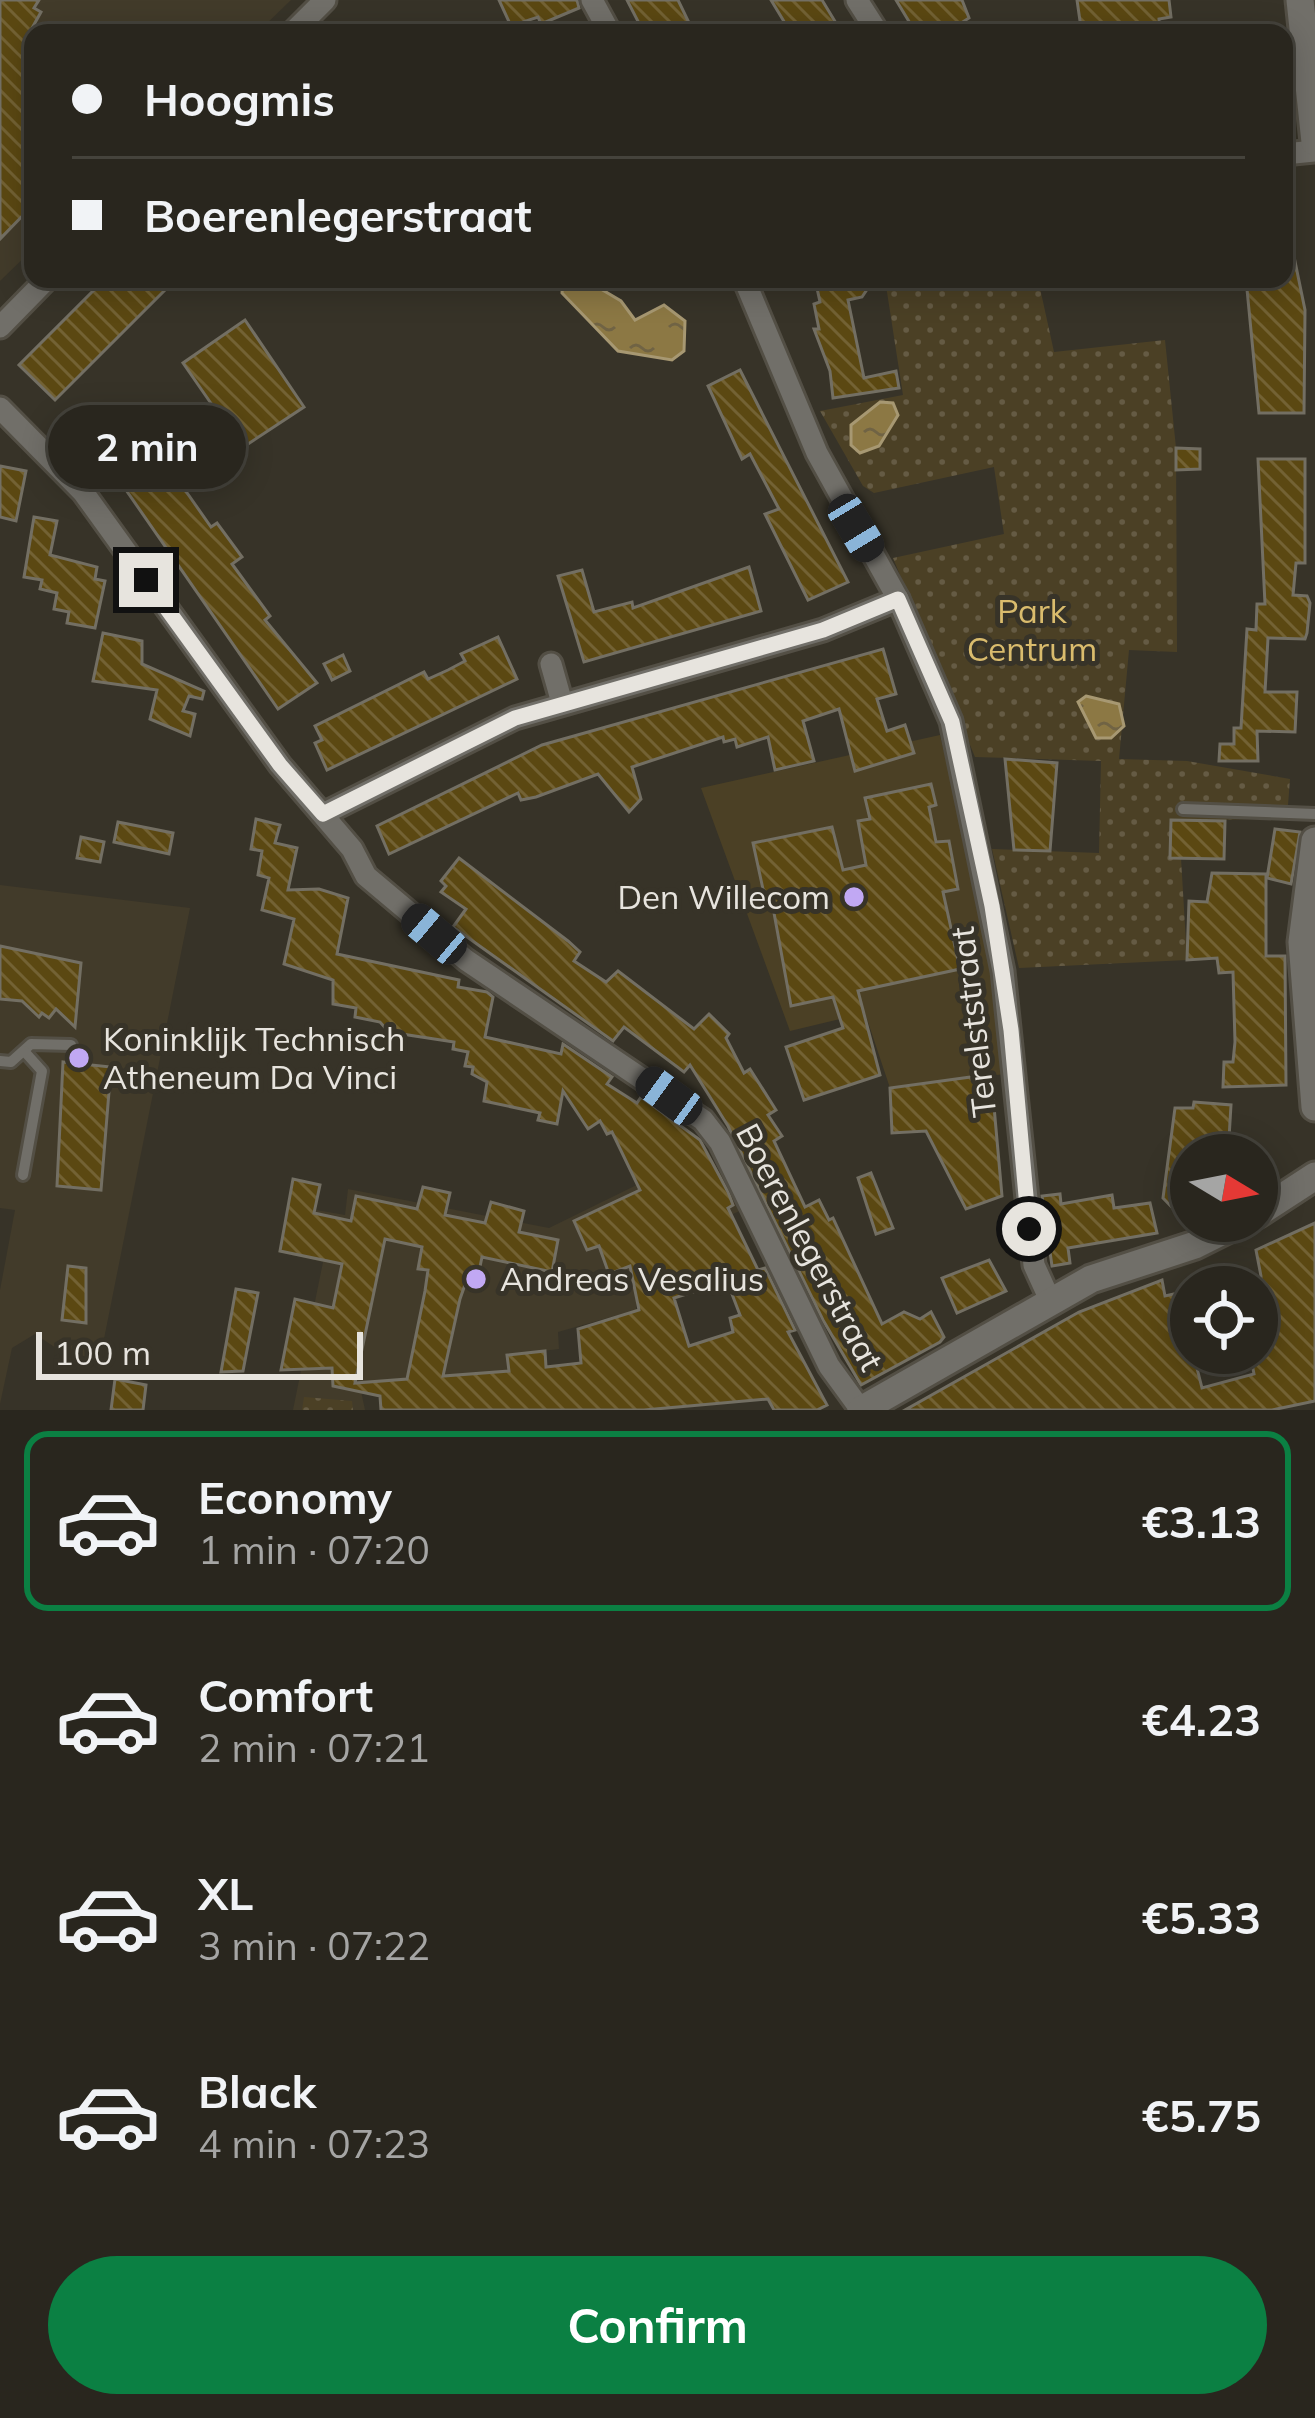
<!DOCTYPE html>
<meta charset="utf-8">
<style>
:root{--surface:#29261e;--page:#312e27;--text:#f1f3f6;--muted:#a5a5a4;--line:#45433c;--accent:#0b8043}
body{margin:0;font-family:Mulish,sans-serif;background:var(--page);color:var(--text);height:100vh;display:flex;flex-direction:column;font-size:45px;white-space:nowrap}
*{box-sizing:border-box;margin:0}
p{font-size:39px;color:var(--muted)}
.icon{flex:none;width:66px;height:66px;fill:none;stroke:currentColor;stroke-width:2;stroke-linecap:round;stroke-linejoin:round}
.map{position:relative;height:1410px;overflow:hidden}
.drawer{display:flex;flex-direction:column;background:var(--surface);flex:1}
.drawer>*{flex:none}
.top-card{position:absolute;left:24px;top:24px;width:1269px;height:264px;border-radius:24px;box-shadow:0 6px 30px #0003,0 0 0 3px var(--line);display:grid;align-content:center;height:264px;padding:0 48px;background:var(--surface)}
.needle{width:78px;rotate:100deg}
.controls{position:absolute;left:1170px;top:1134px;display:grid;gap:24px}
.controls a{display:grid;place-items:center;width:108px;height:108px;border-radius:50%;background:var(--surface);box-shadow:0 6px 30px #0003,0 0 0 3px var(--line);font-size:60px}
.scale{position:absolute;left:36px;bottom:30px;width:327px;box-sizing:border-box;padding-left:12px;border:6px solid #e7e4de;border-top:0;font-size:33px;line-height:42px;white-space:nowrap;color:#e7e4de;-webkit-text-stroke:9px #373328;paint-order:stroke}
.end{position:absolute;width:54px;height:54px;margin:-27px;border:15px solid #e7e4de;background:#111;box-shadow:0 0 0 6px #111}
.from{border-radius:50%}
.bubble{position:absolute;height:84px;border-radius:42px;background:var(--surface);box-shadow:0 6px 30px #0003,0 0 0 3px var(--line);font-size:39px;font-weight:700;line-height:84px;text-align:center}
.car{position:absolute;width:36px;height:72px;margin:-36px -18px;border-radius:15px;box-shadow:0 0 9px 3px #0007;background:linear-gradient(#222 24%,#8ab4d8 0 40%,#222 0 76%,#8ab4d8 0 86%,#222 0)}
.top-card b{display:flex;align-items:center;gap:42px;height:114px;font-size:45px}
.top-card b+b{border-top:3px solid var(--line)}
.top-card i{width:30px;height:30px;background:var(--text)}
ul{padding:21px 0 0;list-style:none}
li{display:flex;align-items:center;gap:36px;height:180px;margin:0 24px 18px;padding:0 24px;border:6px solid transparent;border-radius:24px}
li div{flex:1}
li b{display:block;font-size:45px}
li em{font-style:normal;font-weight:700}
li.selected{border-color:var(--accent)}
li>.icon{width:108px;height:108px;stroke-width:1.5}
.primary-button{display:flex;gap:24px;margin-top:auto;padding:24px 48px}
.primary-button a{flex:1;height:138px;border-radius:72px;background:var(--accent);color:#fff;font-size:48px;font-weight:700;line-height:138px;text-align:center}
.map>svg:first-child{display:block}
</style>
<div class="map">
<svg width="1315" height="1410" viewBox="0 0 1315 1410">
<defs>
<pattern id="grass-dots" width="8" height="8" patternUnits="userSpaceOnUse" patternTransform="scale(3)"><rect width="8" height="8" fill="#4b4025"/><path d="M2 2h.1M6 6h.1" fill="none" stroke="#655b44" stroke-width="1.8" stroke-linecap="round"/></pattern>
<pattern id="water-ripples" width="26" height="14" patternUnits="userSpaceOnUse" patternTransform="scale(3)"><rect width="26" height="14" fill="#8c7844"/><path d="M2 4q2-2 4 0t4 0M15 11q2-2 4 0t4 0" fill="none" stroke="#706344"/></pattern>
<pattern id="building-back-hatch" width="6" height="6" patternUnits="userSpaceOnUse" patternTransform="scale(3)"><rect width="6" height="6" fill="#5b4812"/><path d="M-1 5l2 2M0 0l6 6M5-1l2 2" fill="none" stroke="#736234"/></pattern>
</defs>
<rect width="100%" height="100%" fill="#373328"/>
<!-- built -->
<g fill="#423b2a">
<polygon points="0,0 291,0 257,33 33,33 33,249 0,281"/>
<polygon points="0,885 190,908 100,1359 62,1352 35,1334 12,1348 0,1404 0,1290 15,1210 0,1208"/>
<polygon points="703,1144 742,1210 673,1240 636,1290 636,1310 558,1332 559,1349 508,1355 509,1371 379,1381 360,1386 365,1410 293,1410 323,1262 279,1252 288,1205 345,1215 348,1189 549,1228 657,1175"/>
</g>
<!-- grass -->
<g fill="url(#grass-dots)">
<polygon points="885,279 1038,279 1054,352 1165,340 1176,448 1177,652 1129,650 1119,759 1187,761 1290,779 1287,818 1171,821 1170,857 1181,858 1187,960 1019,968 992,849 1099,853 1101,761 975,757 893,558 1004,534 994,467 874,493 863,486 820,411 903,395"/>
<polygon points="304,1397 352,1401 353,1410 302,1410"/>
</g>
<!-- pitch -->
<polygon fill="#4b4025" points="940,735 994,965 1005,1074 890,1088 865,1013 790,1031 701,788"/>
<!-- water -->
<g fill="url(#water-ripples)" stroke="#a79872" stroke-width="3">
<polygon points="584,279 621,301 635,320 664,305 685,321 684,351 672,360 618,351 562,293 563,279"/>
<polygon points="880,402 893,403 898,415 879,446 860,453 851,445 851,425"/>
<polygon points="1086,696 1119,704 1124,726 1111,738 1096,738 1078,702"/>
</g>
<!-- building -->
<g fill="url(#building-back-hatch)" stroke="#736f63" stroke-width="3" fill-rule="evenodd">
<polygon points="0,0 39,0 34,8 41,12 31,30 33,205 0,239"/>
<polygon points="499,0 577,0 579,8 541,24 538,17 511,26"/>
<polygon points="627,0 678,0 694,33 644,33"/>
<polygon points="771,0 822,0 842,33 791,33"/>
<polygon points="896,0 962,0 969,18 958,25 963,33 916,33"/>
<polygon points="1077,0 1169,0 1171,17 1159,19 1160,33 1111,33 1109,24 1081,28"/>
<polygon points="1284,242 1291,242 1305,310 1304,413 1259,413 1246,279 1284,279"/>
<polygon points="105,279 176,279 55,400 19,365"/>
<polygon points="815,279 874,279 862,297 848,300 864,378 896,371 899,388 833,398 830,371 814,329 819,329 814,304 820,302"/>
<polygon points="245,320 304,407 242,448 183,363"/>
<polygon points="740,370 848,582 808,600 765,514 779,509 750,454 742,459 708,386"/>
<polygon points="121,411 166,476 185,490 211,527 217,523 242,557 232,564 270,616 265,620 317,683 278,709 92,441 88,434"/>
<polygon points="1176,448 1200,449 1200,469 1176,470"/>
<polygon points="1258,459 1305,459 1305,563 1296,563 1293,595 1307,596 1310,603 1307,633 1305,639 1268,638 1265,692 1297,692 1295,732 1257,731 1258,761 1219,761 1220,744 1234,744 1234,728 1241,728 1247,629 1256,630 1257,604 1265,604"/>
<polygon points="0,466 26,471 16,521 0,517"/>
<polygon points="34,517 57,521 50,555 97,567 95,579 105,581 95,628 67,623 69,612 54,609 57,593 40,589 42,580 24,577"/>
<polygon points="749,567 761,611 584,662 558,576 582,570 594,612 632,602 633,608"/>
<polygon points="103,633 142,641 142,664 204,691 202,699 189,696 183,711 195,714 190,736 150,719 157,690 93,681"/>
<polygon points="498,637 517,679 327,770 315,743 322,740 315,726 424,672 428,679 448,670 465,661 461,654"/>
<polygon points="883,649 896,694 877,699 887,731 905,725 914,753 855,771 839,709 803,721 814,761 775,770 768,737 737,747 735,739 724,742 723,737 632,767 641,799 629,812 598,774 536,797 521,800 518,793 389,854 377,826 542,745"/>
<polygon points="343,655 350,671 332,680 324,664"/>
<polygon points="1005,759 1057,763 1050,851 1014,850"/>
<polygon points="931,784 936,805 929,807 936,842 949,841 958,889 943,892 960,969 858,991 880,1075 804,1100 786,1047 843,1028 833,997 791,1006 772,902 766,903 753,843 832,827 843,870 866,865 858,821 870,819 865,798"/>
<path d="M 256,819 L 280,825 L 275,843 L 297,848 L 288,890 L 319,889 L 348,898 L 337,954 L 459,980 L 458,987 L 487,992 L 493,997 L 485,1037 L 561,1054 L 563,1044 L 612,1077 L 607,1084 L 637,1103 L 641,1097 L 700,1140 L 728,1192 L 733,1205 L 728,1208 L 758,1270 L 765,1268 L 795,1330 L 788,1332 L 827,1405 L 817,1410 L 774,1410 L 768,1399 L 644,1410 L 381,1410 L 380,1396 L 333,1386 L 332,1368 L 281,1370 L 295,1299 L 333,1308 L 342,1264 L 280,1251 L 293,1179 L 320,1185 L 314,1213 L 351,1221 L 356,1196 L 417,1209 L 423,1187 L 450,1193 L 445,1215 L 485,1223 L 491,1202 L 524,1211 L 519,1232 L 558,1240 L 552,1272 L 482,1257 L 477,1281 L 467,1279 L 460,1299 L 443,1376 L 509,1371 L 507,1355 L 545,1351 L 546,1367 L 581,1363 L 578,1329 L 639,1310 L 630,1266 L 609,1274 L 599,1246 L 587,1250 L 574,1221 L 640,1190 L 612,1132 L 607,1134 L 600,1121 L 588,1129 L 563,1091 L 557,1124 L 538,1120 L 540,1113 L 484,1101 L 487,1082 L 472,1074 L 473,1067 L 465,1066 L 468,1052 L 453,1049 L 454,1042 L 389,1032 L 380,1022 L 355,1017 L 356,1008 L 333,1004 L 333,980 L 284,964 L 294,919 L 262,910 L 269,878 L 258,875 L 262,851 L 251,849 ZM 385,1239 L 422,1247 L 418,1269 L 428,1270 L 425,1291 L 407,1379 L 355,1383 ZM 727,1281 L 740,1315 L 730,1318 L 733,1332 L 689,1346 L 674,1298 Z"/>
<polygon points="1171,820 1225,821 1224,859 1170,858"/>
<polygon points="118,822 173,833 169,854 114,842"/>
<polygon points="1275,829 1300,832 1291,884 1267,878"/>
<polygon points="81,837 104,842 100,862 77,858"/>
<polygon points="459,858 568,941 580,952 574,961 606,982 618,971 694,1029 709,1014 729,1034 726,1038 744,1073 750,1069 776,1110 768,1115 782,1136 774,1141 805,1207 819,1200 829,1220 833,1218 882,1324 904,1312 920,1319 931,1312 944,1337 940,1342 861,1385 823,1320 728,1126 690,1065 684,1072 624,1027 613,1041 453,927 466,909 441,892 446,886 441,881"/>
<polygon points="1212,873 1266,874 1266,956 1285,956 1286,1085 1223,1087 1224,1062 1233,1062 1235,1042 1233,972 1219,973 1217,958 1187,960 1189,901 1207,902"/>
<polygon points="0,946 81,963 75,1027 56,1009 49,1018 42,1013 39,1017 22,1001 0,999"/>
<polygon points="63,1062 111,1067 101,1190 57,1186"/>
<polygon points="978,1076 979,1086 992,1084 1002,1196 966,1209 926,1131 892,1133 890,1088"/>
<polygon points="1194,1102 1231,1105 1228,1155 1191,1155 1191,1227 1163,1198 1175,1108 1193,1108"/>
<polygon points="871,1173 893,1228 876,1234 858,1178"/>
<polygon points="1060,1194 1061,1204 1112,1195 1114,1208 1150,1203 1157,1233 1068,1248 1070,1263 1052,1266 1042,1196"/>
<polygon points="1315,1223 1315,1401 1272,1410 905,1410 1079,1312 1162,1280 1165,1296 1178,1293 1202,1388 1254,1374 1250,1353 1257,1353 1261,1276 1256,1250"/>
<polygon points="989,1260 1006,1291 957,1313 942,1278"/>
<polygon points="68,1266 86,1268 86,1323 62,1320"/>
<polygon points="236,1289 258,1293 243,1371 221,1372"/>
<polygon points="115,1379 146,1385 143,1410 111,1410"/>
</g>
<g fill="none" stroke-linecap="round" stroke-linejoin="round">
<!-- service casing -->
<g stroke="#534f45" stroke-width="16">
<g id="service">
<polyline points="1183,809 1315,814"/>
<polyline points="0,1061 11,1062 31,1044 71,1045"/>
<polyline points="23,1175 42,1071 24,1051"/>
</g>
</g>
<!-- minor casing -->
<g stroke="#534f45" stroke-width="27">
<g id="minor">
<polyline points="592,0 610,33"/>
<polyline points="857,0 878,33"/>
<polyline points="292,33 325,0"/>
<polyline points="1284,154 1315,151"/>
<polyline points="744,279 817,453 898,599 951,721 1003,971 1034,1265 1050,1300"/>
<polyline points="0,327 47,279"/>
<polyline points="0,408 83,492 280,765 352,849 366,876 466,960 703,1120 720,1142 829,1366 861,1410"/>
<polyline points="551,664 562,703"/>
<polyline points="323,814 515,718 823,630 898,599"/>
</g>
</g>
<!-- tertiary casing -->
<g stroke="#534f45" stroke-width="33">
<g id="tertiary">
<polyline points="1300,0 1315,142"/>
<polyline points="1315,841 1302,942 1315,1107"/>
<polyline points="1257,1214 1315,1176"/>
<polyline points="861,1410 1091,1279 1195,1245 1243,1221"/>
</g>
</g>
<!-- service -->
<use href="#service" stroke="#716f69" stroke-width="10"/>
<!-- minor -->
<use href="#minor" stroke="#716f69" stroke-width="21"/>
<!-- tertiary -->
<use href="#tertiary" stroke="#716f69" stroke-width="27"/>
</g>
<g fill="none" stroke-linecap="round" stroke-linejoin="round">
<!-- route -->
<polyline stroke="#e7e4de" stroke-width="15" points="146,580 280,765 323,814 515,718 823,630 898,599 952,722 992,906 1011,1030 1029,1229"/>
</g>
<!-- markers -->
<g fill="#c1a8f3" stroke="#373328" stroke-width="4.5">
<circle cx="854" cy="897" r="12"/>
<circle cx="79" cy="1058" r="12"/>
<circle cx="476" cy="1279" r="12"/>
</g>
<g text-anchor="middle" stroke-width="10" stroke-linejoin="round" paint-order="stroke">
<!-- park labels -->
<g font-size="33" fill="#dabc6d" stroke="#373328">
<text x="1032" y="623">Park<tspan x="1032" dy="38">Centrum</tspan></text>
</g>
<!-- poi labels -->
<g font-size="33" fill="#e7e4de" stroke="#373328" text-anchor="start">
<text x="830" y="909" text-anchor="end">Den Willecom</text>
<text x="103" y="1051">Koninklijk Technisch<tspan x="103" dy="38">Atheneum Da Vinci</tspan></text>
<text x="500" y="1291">Andreas Vesalius</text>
</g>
<!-- street labels -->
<g font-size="33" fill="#e7e4de" stroke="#373328">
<text transform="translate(973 1022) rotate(-97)" y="12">Terelststraat</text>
<text transform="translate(810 1247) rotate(62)" y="12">Boerenlegerstraat</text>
</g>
</g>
</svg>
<div class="controls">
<a><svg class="needle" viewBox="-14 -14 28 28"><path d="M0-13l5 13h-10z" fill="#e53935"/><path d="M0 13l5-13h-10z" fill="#a5a5a4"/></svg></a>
<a><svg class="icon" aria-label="locate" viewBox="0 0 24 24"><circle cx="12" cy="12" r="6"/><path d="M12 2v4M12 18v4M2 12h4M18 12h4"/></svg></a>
</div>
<div class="scale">100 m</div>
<i class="end from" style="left:1029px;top:1229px"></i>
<i class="end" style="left:146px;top:580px"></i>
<div class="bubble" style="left:48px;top:405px;width:198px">2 min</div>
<i class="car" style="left:856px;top:528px;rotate:149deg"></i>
<i class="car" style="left:434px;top:934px;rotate:310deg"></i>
<i class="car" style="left:669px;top:1096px;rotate:306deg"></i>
<div class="top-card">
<b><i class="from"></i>Hoogmis</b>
<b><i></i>Boerenlegerstraat</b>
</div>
</div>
<section class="drawer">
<ul>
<li class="selected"><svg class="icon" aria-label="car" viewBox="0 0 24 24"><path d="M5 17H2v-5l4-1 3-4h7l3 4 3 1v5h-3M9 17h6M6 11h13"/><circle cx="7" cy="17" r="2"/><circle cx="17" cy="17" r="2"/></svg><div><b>Economy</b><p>1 min · 07:20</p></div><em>€3.13</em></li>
<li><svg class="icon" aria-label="car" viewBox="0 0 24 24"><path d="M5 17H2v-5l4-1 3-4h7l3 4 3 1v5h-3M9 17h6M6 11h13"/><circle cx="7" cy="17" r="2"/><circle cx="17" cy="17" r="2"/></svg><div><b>Comfort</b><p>2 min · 07:21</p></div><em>€4.23</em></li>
<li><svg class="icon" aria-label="car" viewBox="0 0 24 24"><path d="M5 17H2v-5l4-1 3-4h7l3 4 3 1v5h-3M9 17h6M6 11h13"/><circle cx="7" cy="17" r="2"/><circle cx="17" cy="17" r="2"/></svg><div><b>XL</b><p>3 min · 07:22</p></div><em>€5.33</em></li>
<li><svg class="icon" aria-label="car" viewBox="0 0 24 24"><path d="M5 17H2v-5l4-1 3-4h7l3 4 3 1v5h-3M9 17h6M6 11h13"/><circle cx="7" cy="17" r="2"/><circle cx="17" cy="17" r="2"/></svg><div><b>Black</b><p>4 min · 07:23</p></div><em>€5.75</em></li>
</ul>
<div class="primary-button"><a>Confirm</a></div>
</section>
